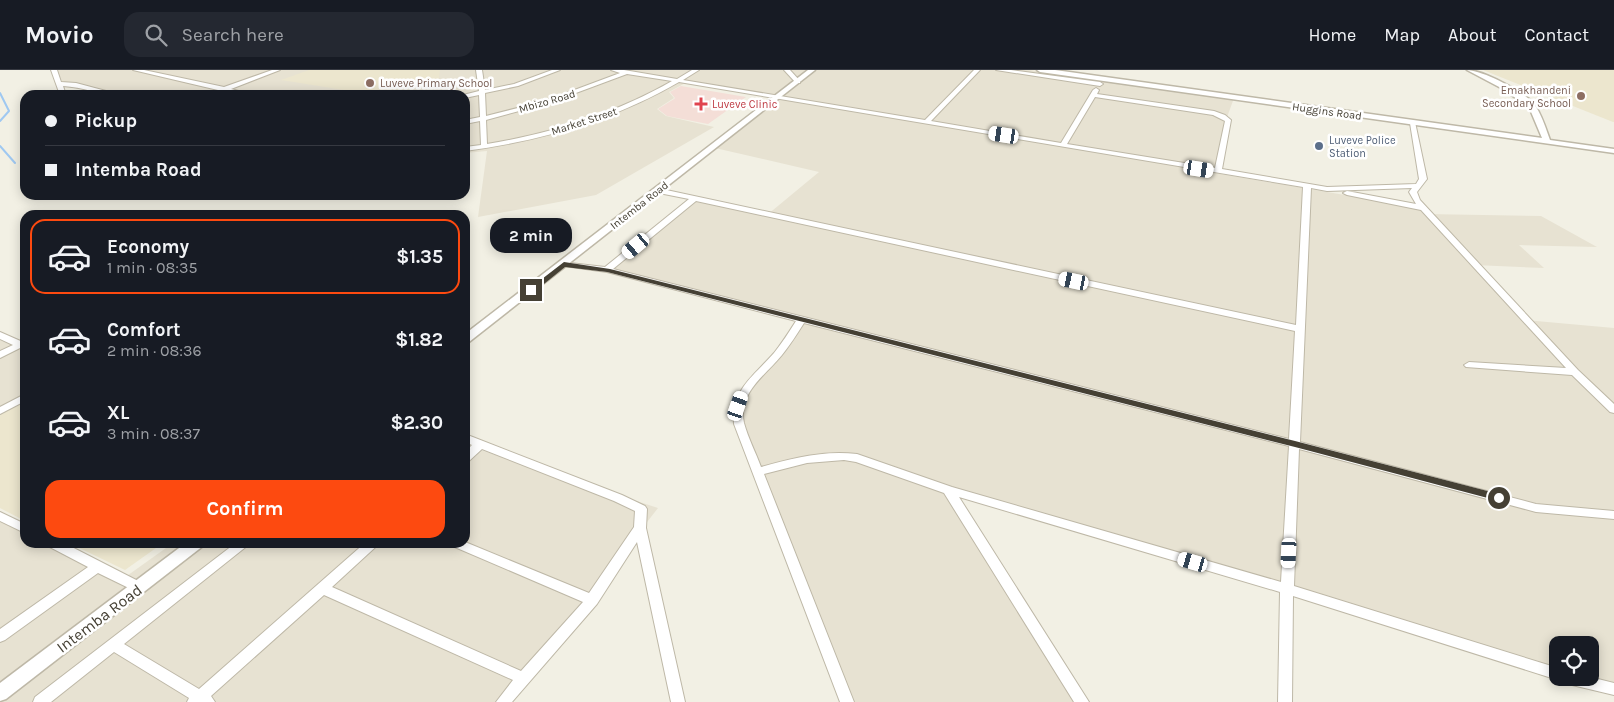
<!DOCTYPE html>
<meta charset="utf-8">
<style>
:root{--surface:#171b24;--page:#242831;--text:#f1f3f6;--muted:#9ea1a6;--line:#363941;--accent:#fd4a10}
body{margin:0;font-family:Karla,sans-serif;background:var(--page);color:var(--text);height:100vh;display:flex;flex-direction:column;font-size:19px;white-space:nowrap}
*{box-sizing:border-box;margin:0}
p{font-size:16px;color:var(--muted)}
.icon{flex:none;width:28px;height:28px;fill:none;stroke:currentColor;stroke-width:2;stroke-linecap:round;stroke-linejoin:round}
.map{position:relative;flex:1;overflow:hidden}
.drawer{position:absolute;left:20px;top:140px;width:450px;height:338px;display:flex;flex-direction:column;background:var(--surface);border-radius:15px;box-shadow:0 2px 12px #0003}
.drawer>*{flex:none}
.banner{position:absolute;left:20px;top:20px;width:450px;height:110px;border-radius:15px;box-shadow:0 2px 12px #0003;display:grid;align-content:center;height:110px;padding:0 25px;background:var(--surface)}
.fabs{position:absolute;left:1549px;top:566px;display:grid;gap:10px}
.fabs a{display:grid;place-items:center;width:50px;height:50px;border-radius:10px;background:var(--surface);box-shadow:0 2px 12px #0003;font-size:25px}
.end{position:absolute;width:22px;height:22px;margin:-11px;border:6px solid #454034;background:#fff;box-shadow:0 0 0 2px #fff}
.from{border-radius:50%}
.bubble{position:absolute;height:35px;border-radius:15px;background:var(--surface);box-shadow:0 2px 12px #0003;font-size:16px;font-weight:700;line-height:35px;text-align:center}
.car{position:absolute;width:15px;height:30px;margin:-15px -8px;border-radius:6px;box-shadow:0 0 4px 1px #0007;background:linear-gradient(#fff 24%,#345 0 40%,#fff 0 76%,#345 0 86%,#fff 0)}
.banner b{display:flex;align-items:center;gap:18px;height:48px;font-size:19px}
.banner b+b{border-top:1px solid var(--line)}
.banner i{width:12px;height:12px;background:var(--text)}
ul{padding:9px 0 0;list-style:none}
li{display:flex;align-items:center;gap:15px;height:75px;margin:0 10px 8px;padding:0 15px;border:2px solid transparent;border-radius:15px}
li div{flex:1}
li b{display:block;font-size:19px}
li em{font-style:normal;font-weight:700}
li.on{border-color:var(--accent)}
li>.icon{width:45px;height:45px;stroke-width:1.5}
.action{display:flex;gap:10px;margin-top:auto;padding:10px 25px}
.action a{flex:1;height:58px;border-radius:15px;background:var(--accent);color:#fff;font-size:20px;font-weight:700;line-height:58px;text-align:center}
header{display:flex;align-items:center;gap:30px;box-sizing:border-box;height:70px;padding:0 25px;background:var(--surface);border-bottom:1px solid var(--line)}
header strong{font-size:24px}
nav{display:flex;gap:28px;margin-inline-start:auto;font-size:18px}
.search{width:350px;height:45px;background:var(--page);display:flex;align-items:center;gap:12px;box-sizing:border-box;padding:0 18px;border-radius:15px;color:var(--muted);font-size:19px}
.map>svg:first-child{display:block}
</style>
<header>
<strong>Movio</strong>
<div class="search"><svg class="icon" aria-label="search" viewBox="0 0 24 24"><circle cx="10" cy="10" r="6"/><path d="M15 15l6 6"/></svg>Search here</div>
<nav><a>Home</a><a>Map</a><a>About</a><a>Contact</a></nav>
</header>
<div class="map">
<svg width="1614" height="632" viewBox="0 0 1614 632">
<rect width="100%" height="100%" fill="#f2f0e4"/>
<!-- residential -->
<g fill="#e7e2d2">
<polygon points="57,0 1030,0 1234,28 1226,50 1215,103 1421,138 1425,144 1541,146 1597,177 1519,175 1544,198 1474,195 1525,250 1614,258 1614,614 1590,608 1590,575 1558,575 1557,601 946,417 1081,632 854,632 739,344 744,326 805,247 610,199 694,130 767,145 819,102 715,78 780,28 687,12 669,22 674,28 657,39 666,46 714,57 596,125 478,147 487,81 465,83 465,25 124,25 71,12 62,12"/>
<polygon points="0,267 25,277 25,324 0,338"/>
<polygon points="465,375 658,438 507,632 0,632 0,450 25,464 25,472 41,473 117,513 173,473 465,472"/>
</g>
<!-- education -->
<g fill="#ece6ce">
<polygon points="309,0 440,0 438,17 350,21 281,10"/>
<polygon points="1483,0 1614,0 1614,52 1613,52"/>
<polygon points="25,332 25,451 0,438 0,345"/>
<polygon points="69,473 163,473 125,500"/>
</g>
<!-- medical -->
<polygon fill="#f4ded7" points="681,16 746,27 708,54 667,46 658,39 674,29 675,28 670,22"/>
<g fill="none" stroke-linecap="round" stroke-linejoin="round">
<!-- stream -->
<g stroke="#9fc8f1" stroke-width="2">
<polyline points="0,23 9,41 0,51"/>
<polyline points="0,76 15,93"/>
</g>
<!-- minor casing -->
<g stroke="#beb8a7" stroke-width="2">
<g id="minor">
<path d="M 51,0 L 57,0 L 61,12 L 76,13 L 121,25 C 101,25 82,17 63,16 L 66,25 L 60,25 Z"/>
<path d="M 133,0 L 144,0 L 224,17 L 272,0 L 280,0 L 231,19 L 254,25 C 244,25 235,21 226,21 C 220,21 214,25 206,25 L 218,20 Z"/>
<path d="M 476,0 L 482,0 L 485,20 L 514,14 L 552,0 L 560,0 L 518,16 L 485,23 L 486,46 L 545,31 L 620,3 L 611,0 L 624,0 L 677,9 L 692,0 L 699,0 L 683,10 L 925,50 L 974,0 L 980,0 L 931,51 L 1061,73 L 1093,20 L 1096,18 L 1099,20 L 1097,24 L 1214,41 L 1225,45 L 1231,50 L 1222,99 L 1327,117 L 1416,114 L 1419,109 L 1410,53 L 1415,52 L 1427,109 L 1417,122 L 1420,130 L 1578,300 L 1614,334 L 1614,343 L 1610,342 L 1572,305 L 1466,297 L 1464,295 L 1469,292 L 1566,298 L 1421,140 L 1347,125 L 1343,123 L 1347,121 L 1416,134 L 1409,122 L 1412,118 L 1327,121 L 1311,118 L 1300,372 L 1536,434 L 1614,441 L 1614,449 L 1536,442 L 1299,379 L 1294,516 L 1558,598 L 1558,608 L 1590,607 L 1614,613 L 1614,625 L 1568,614 L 1563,612 L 1561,609 L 1558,610 L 1293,526 L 1292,632 L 1278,632 L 1280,522 L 959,427 L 1089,632 L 1074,632 L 944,423 L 856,392 L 844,390 L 807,393 L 764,404 L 854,632 L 840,632 L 734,354 C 731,319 754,306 774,283 C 782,273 789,262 796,251 L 607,202 L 564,196 L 560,194 L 561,192 L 605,197 L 689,129 L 654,122 L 653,120 L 657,118 L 1296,255 L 1303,117 L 679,12 C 612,51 540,71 465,81 L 465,77 L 481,75 L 480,51 L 465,54 L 465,50 L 480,47 L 479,25 L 465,28 L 465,25 L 463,25 L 479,21 ZM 627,4 L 672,11 C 614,44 553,63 487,74 L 486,50 L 549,33 ZM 1095,27 L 1213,45 L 1225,51 L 1215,98 L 1067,74 ZM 696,131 L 1295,261 L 1289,369 L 613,199 ZM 804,253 L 1289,376 L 1281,512 L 952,417 L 857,384 C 824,380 793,388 761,397 C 756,383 748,368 744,353 C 737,323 766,305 782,285 C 790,275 797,264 804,253 Z"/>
<polygon points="784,0 790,0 800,11 800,13 796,13"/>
<polygon points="996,0 1011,0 1100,12 1103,14 1100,16"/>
<polygon points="0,262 25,273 25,280 20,278 0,288 0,281 13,275 0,269"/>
<polygon points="25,324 25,331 0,344 0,337"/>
<polygon points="465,364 622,425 645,436 647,439 646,458 685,632 671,632 637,472 597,534 512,632 496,632 513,610 324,525 211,626 215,632 187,632 189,628 114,582 51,632 33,632 35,627 237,472 252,472 124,574 199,619 366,472 381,472 332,517 521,601 583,532 450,475 448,472 465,472 589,523 634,457 635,441 614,431 482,379 469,391 465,392 465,382 472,375 465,372"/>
<polygon points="0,442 25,454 25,463 0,451"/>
<polygon points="44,472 62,472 144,514 145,518 144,522 139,523 98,503 5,570 0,572 0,559 88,497 46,475"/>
</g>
</g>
<!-- tertiary casing -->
<g stroke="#beb8a7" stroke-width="3">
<g id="tertiary">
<polygon points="808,0 815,0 469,272 465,274 465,264"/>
<path d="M 1037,0 L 1055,0 L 1542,68 L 1529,37 L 1501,18 L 1467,0 C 1482,0 1528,23 1536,37 C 1542,46 1546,59 1550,70 L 1614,79 L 1614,83 L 1040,2 Z"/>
<polygon points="187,472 205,472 203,476 6,629 0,631 0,613"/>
</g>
</g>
<!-- minor -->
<use href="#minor" fill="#fff" fill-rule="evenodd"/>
<!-- tertiary -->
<use href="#tertiary" fill="#fff" fill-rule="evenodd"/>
</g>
<!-- route -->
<polygon fill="#454034" points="564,192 610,199 1295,371 1499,424 1504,428 1499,431 1295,377 607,202 565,197 534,222 529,222 529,219"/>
<!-- markers -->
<g fill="#8d6e63" stroke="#fff" stroke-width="2">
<circle cx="370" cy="13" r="5"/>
<circle cx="1581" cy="26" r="5"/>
</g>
<path fill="#e0444e" stroke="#fff" stroke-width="2" d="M698.5 26.5h5v5h5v5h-5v5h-5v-5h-5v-5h5z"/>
<circle fill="#5c6f8a" stroke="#fff" stroke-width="2" cx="1319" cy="76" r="5"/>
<g text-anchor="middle" stroke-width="5" stroke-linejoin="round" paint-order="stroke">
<!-- far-education labels -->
<g font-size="11" fill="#785e54" stroke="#fff" text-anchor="start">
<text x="380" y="17">Luveve Primary School</text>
<text x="1571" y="24" text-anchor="end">Emakhandeni<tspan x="1571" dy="13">Secondary School</tspan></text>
</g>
<!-- far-street labels -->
<g font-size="11" fill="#454034" stroke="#fff">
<text transform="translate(547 31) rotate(-16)" y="4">Mbizo Road</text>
<text transform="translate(1327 41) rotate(8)" y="4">Huggins Road</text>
<text transform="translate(584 51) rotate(-18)" y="4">Market Street</text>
<text transform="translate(639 135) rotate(-38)" y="4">Intemba Road</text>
</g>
<!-- far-health labels -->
<g font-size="11" fill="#be3a42" stroke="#fff" text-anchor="start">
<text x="712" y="38">Luveve Clinic</text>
</g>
<!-- far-service labels -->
<g font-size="11" fill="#4e5e75" stroke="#fff" text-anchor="start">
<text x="1329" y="74">Luveve Police<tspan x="1329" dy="13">Station</tspan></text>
</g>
<!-- near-street labels -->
<g font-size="16" fill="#454034" stroke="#fff">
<text transform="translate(99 548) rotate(-37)" y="6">Intemba Road</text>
</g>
</g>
</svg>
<div class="fabs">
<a><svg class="icon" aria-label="locate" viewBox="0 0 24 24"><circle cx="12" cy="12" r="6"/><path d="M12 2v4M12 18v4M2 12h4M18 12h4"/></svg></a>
</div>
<i class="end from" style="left:1499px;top:428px"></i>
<i class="end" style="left:531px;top:220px"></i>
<div class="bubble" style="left:490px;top:148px;width:82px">2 min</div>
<i class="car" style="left:1004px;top:65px;rotate:279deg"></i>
<i class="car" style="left:1199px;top:99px;rotate:99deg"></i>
<i class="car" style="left:636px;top:176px;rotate:230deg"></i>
<i class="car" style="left:1074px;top:211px;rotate:282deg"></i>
<i class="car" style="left:738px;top:336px;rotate:19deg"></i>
<i class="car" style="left:1289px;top:483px;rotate:183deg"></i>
<i class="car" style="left:1193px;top:492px;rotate:286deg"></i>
<div class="banner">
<b><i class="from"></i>Pickup</b>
<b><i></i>Intemba Road</b>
</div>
<section class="drawer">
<ul>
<li class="on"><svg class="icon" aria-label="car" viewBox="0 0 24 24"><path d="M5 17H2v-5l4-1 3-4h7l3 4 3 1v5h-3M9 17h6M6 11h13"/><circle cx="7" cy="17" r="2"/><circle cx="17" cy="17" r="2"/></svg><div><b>Economy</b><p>1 min · 08:35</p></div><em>$1.35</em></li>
<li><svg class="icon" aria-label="car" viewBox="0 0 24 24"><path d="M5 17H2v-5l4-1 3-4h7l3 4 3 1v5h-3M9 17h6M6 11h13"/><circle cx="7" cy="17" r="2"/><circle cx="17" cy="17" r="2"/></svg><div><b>Comfort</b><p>2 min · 08:36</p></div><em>$1.82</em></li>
<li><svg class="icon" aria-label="car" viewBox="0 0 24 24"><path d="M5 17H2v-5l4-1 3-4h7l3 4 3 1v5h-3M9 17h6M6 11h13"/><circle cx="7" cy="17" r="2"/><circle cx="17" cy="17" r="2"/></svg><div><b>XL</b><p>3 min · 08:37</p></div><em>$2.30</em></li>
</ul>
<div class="action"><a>Confirm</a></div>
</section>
</div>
